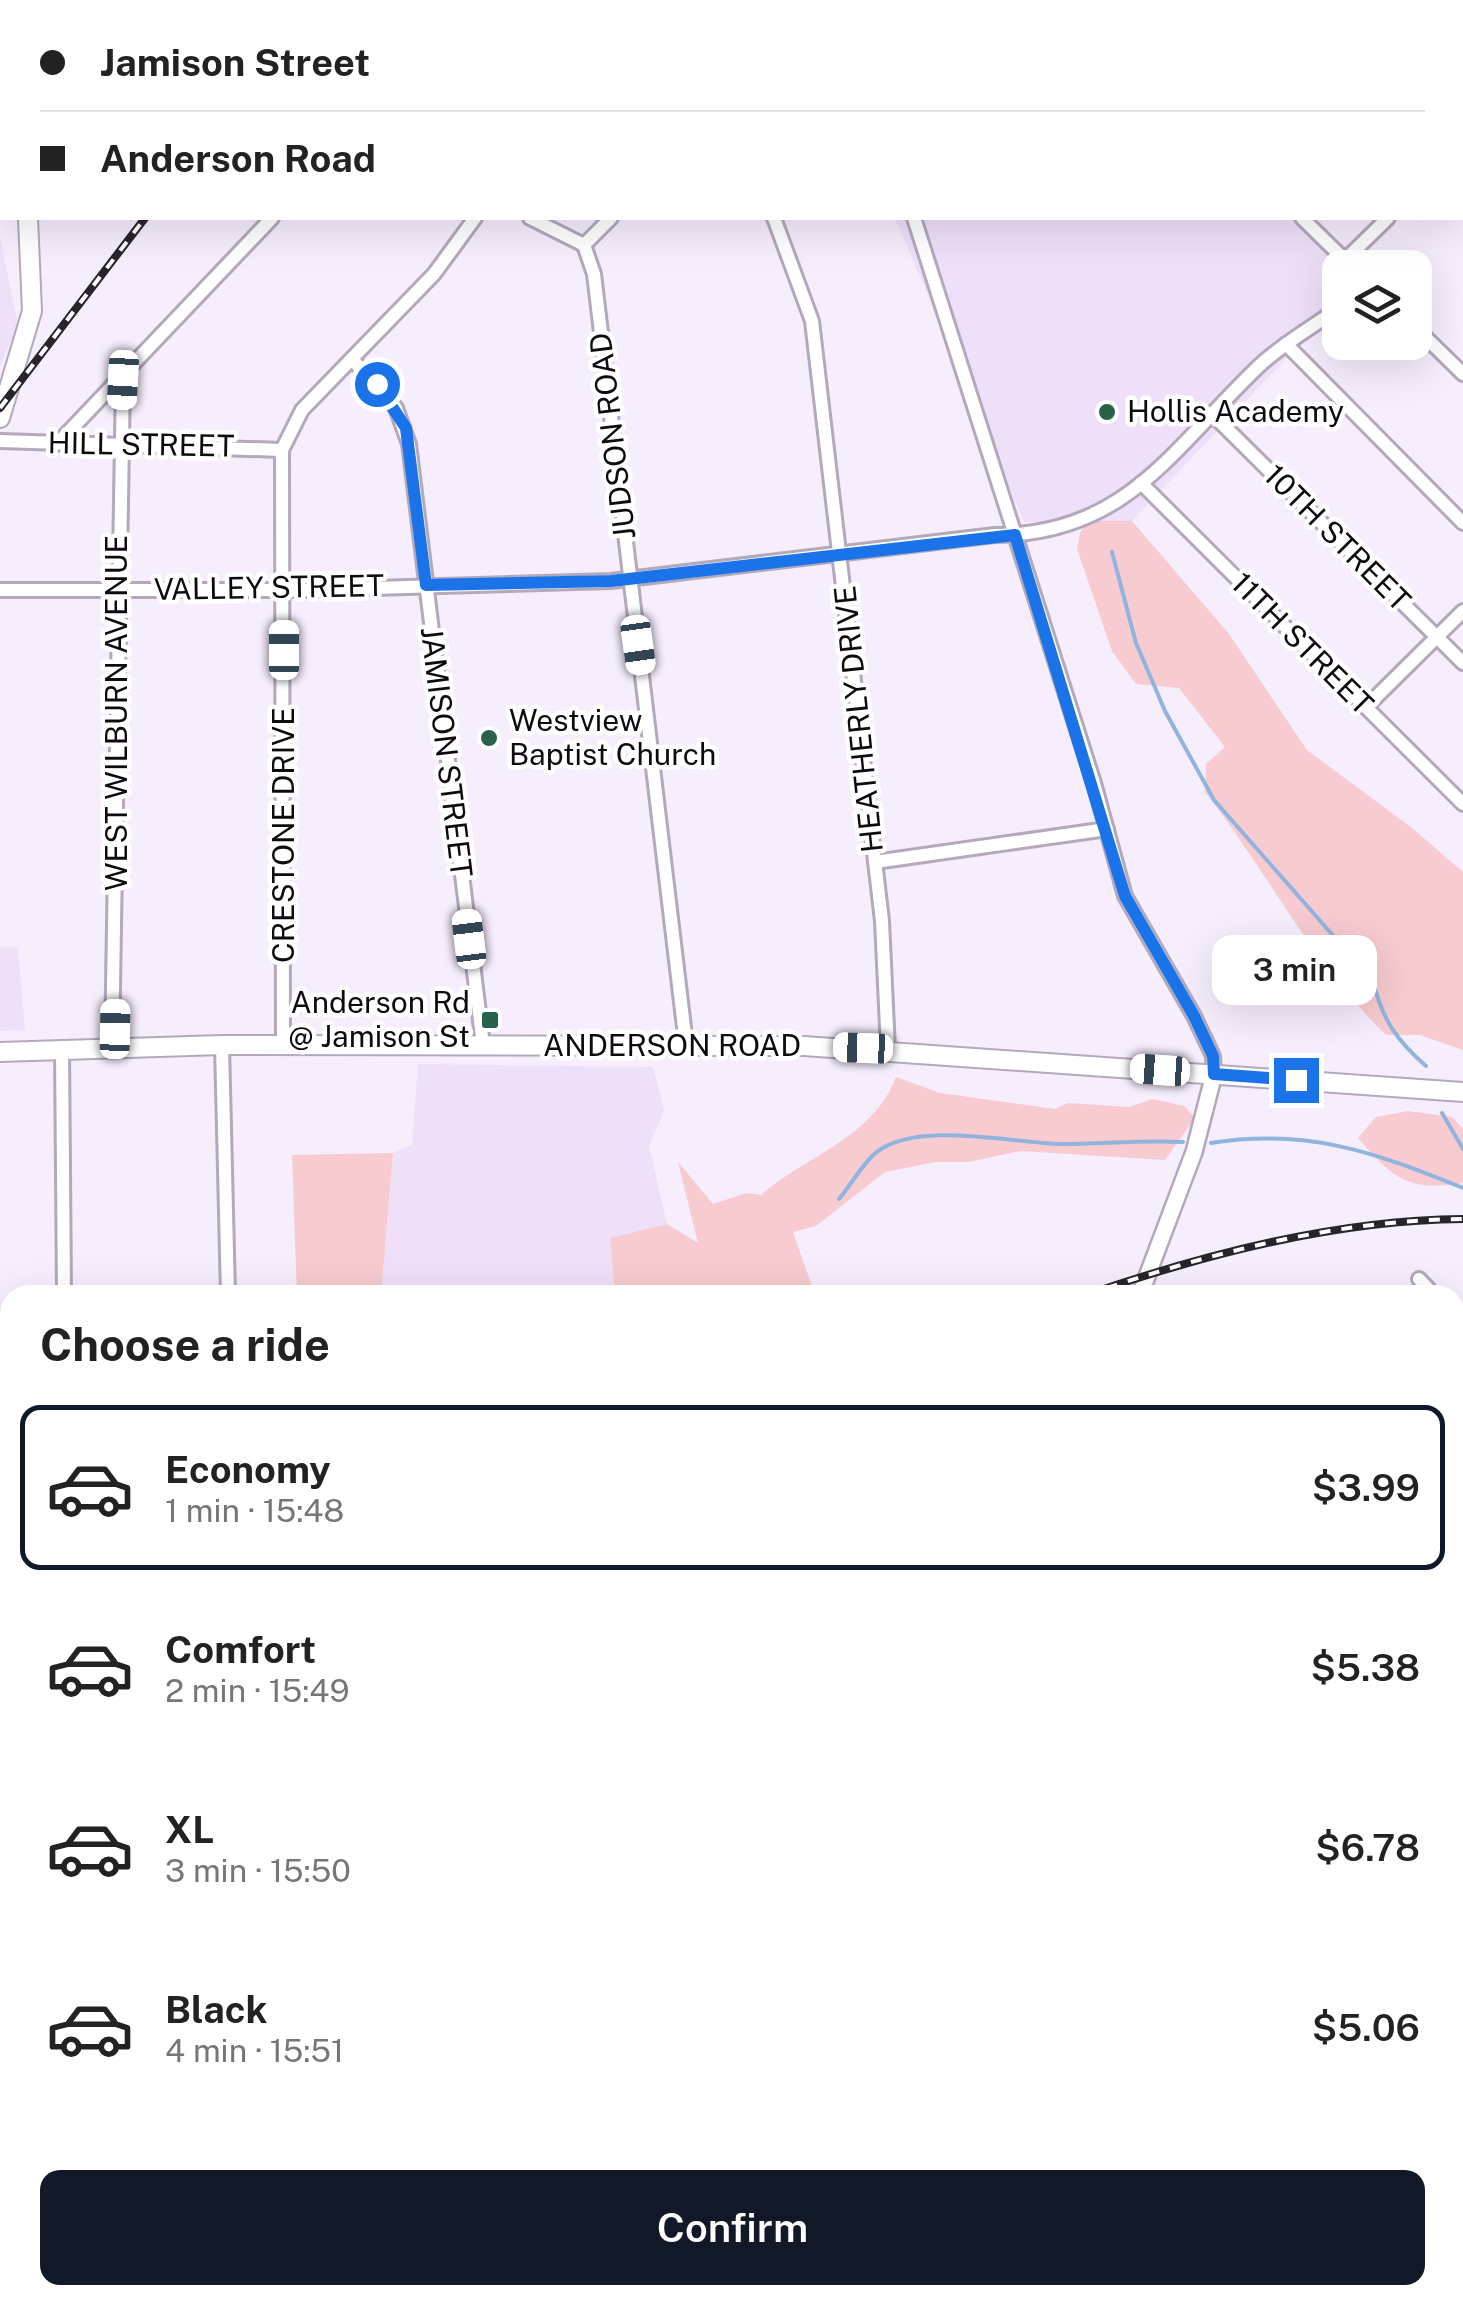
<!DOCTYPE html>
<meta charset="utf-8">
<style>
:root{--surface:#fff;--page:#f6f6f6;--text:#222;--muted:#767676;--line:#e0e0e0;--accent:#111827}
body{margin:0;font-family:"Public Sans",sans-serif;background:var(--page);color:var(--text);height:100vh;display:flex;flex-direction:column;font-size:38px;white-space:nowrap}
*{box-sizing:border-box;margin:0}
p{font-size:32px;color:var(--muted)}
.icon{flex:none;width:55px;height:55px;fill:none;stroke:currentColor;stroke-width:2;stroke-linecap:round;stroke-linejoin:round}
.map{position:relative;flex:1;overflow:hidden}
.drawer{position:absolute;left:0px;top:1285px;width:1465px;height:1020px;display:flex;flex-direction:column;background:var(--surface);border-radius:30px 30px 0 0;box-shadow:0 10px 40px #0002}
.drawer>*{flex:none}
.banner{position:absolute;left:0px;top:0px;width:1465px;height:220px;box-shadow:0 10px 40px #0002;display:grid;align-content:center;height:220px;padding:0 40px;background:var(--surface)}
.controls{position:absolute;left:1322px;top:250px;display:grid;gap:20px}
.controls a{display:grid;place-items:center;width:110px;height:110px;border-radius:20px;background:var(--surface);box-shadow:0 10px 40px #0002;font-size:50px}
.end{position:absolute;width:45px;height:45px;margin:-22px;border:12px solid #1a73e8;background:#fff;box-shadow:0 0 0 5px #fff}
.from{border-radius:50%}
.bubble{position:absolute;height:70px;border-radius:20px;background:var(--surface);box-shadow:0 10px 40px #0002;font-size:32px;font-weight:600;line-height:70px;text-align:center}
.car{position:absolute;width:30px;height:60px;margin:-30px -15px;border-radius:12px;box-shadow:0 0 8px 2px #0007;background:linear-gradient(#fff 24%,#345 0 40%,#fff 0 76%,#345 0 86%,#fff 0)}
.banner b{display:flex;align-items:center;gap:35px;height:95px;font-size:38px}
.banner b+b{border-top:2px solid var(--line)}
.banner i{width:25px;height:25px;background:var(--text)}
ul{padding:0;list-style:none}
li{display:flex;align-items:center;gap:30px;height:165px;margin:0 20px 15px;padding:0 20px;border:5px solid transparent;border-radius:20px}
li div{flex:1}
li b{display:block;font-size:38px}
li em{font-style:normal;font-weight:600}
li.selected{border-color:var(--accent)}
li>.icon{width:90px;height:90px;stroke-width:1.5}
h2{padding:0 40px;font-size:45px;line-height:120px}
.primary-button{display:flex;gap:20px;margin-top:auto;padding:20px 40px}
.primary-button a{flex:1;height:115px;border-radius:20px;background:var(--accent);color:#fff;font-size:40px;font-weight:600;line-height:115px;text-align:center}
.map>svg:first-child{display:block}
</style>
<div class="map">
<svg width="1463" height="2305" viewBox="0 0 1463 2305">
<rect width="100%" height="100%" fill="#f6edfd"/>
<!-- built -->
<g fill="#efe0fa">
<polygon points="895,218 1297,218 1343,267 1340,302 1132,521 1024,522"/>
<polygon points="0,238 18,325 0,366"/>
<polygon points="0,946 18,947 25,1030 0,1031"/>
<polygon points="418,1064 653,1067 664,1111 649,1146 667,1224 610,1239 615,1295 381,1295 393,1153 412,1145"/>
<polygon points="1455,1652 1463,1660 1463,1788 1455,1794"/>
</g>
<!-- green -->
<g fill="#f7cbd0">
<path d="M 1089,521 L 1132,521 L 1229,634 L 1307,750 L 1412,828 L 1463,872 L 1463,1050 L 1420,1035 L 1386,1035 C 1313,965 1267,871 1205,792 L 1206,764 L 1225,747 L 1179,688 L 1136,684 L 1112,651 L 1077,549 L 1080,533 Z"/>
<path d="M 896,1077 L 940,1093 L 1055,1109 L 1068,1103 L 1129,1107 L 1153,1099 L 1184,1106 L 1195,1118 L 1165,1160 L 1021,1151 L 968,1162 L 935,1162 L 885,1172 L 816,1226 L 793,1232 L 815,1295 L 615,1295 L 610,1238 L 667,1224 L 698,1243 L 678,1162 L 713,1204 L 746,1193 L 761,1195 C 807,1155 873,1138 896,1077 Z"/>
<path d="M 1408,1111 L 1452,1117 L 1463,1129 L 1463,1183 C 1407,1192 1393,1178 1358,1138 L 1376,1117 Z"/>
<polygon points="393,1153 381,1295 297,1295 292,1155"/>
</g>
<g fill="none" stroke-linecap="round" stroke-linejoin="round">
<!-- stream -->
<g stroke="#91b4de" stroke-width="4">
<path d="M 1112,552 L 1136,643 L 1165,711 L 1214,800 L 1373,981 C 1382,1019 1397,1041 1426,1066"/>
<polyline points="1442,1113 1463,1149"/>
<path d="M 1211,1143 C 1308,1128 1374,1152 1463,1188"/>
<path d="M 839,1199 C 851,1185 864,1161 878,1151 C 921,1121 1012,1143 1060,1144 C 1101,1144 1141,1140 1183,1142"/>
</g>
<!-- minor casing -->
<g stroke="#b3a9bb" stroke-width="18">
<g id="minor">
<polyline points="634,0 636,2"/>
<polyline points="893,0 893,2"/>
<polyline points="1269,0 1272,2"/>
<polyline points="1459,0 1461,2"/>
<polyline points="148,2 151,0"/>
<polyline points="561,2 564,0"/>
<polyline points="720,2 723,0"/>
<polyline points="876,2 880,0"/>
<polyline points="1120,2 1124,0"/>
<polyline points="1462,143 1463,142"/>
<polyline points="1462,192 1463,192"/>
<polyline points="530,218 584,245"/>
<polyline points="774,218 812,321 882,921 888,1049"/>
<polyline points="914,218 1094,783 1125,896 1194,1016 1213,1056 1214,1074"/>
<polyline points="1302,218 1353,268"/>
<polyline points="584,245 594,274 686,1044"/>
<polyline points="584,245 611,218"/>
<polyline points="1345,260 1388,218"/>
<polyline points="1415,327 1463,374"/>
<polyline points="1286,344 1463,523"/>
<polyline points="352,359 396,408 409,444 483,1045"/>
<polyline points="1211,413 1463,663"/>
<polyline points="0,441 282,450"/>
<polyline points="57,444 272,218"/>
<polyline points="1141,483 1463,804"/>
<path d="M 0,590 L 305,590 L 611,581 L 995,535 C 1126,535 1173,448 1259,366 C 1283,343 1313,327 1340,307"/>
<polyline points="1366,707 1463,611"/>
<polyline points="875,862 1107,829"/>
<polyline points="222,1045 228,1295"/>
<polyline points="283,1045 282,450 302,410 434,274 475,218"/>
<polyline points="112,1047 123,380"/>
<polyline points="62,1048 64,1295"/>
<polyline points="1419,1279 1434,1295"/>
<polyline points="1455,1318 1463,1327"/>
<polyline points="1455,1422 1463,1415"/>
<polyline points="1455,1476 1463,1485"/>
<polyline points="1455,1636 1463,1645"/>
<polyline points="0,1851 10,1849"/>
<polyline points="0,1979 10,1977"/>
<polyline points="1455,1996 1463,1994"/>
<polyline points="0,2101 10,2099"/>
<polyline points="1455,2172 1463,2169"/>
<polyline points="163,2295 166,2305"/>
<polyline points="433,2295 436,2305"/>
<polyline points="742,2295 745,2305"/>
<polyline points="1353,2295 1357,2305"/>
<polyline points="529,2305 559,2295"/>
<polyline points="1056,2305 1086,2295"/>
</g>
</g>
<!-- tertiary casing -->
<g stroke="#b3a9bb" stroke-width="20">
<g id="tertiary">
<polyline points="1140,1295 1194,1152 1214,1074"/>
<polyline points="1455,1819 1463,1817"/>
<polyline points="0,2250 10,2252"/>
<polyline points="0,2282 10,2287"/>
<polyline points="24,2295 43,2305"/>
<polyline points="1048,2295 1051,2305"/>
</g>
</g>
<!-- secondary casing -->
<g stroke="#b3a9bb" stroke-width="22">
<g id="secondary">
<polyline points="0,139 2,144"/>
<polyline points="0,418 32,311 28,218"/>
<polyline points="0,1052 222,1045 804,1046 1463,1092"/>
</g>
</g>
<!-- minor -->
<use href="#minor" stroke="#fff" stroke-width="12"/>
<!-- tertiary -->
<use href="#tertiary" stroke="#fff" stroke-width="15"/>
<!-- secondary -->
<use href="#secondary" stroke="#fff" stroke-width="18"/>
<!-- rail casing -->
<g stroke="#28242b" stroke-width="8">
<g id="rail">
<polyline points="307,2 309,0"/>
<polyline points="0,408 145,218"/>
<path d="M 1086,1295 C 1206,1254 1336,1220 1463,1219"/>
<polyline points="0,1789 10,1787"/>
</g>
</g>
<!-- rail -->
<use href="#rail" stroke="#fff" stroke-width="4" stroke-dasharray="11" stroke-linecap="butt"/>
</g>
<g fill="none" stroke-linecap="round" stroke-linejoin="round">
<!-- route -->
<polyline stroke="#1a73e8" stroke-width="12" points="377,384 406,428 426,585 611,581 1015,535 1125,896 1194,1016 1213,1056 1214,1074 1296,1080"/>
</g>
<!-- markers -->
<g fill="#28624b" stroke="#fff" stroke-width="4">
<circle cx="1107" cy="412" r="10"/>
<circle cx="489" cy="738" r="10"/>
<rect x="480" y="1010" width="20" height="20" rx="5"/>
</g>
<g text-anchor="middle" stroke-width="9" stroke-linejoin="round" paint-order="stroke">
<!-- poi labels -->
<g font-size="30" fill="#0e0a10" stroke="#fff" text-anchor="start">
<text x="1127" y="422">Hollis Academy</text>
<text x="509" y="731">Westview<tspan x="509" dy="34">Baptist Church</tspan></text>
<text x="470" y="1013" text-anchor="end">Anderson Rd<tspan x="470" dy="34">@ Jamison St</tspan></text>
</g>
<!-- street labels -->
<g font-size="30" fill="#0e0a10" stroke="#fff">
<text transform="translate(613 436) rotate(-97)" y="10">JUDSON ROAD</text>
<text transform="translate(141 445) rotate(1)" y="10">HILL STREET</text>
<text transform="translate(1337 538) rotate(45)" y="10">10TH STREET</text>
<text transform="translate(269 588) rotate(-1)" y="10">VALLEY STREET</text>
<text transform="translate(1302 644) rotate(45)" y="10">11TH STREET</text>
<text transform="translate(117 713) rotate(-90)" y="10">WEST WILBURN AVENUE</text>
<text transform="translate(859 719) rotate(-96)" y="10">HEATHERLY DRIVE</text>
<text transform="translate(446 752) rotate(83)" y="10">JAMISON STREET</text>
<text transform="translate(284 835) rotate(-90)" y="10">CRESTONE DRIVE</text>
<text x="672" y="1056">ANDERSON ROAD</text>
</g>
</g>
</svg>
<div class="controls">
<a><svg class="icon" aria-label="layers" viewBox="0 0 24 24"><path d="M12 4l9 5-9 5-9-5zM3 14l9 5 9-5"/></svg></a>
</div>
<i class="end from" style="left:377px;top:384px"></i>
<i class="end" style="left:1296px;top:1080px"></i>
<div class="bubble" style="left:1212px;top:935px;width:165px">3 min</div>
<i class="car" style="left:123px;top:380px;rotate:183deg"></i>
<i class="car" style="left:638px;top:645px;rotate:172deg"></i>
<i class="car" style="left:284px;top:650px;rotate:0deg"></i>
<i class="car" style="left:469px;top:939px;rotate:353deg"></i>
<i class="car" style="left:115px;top:1029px;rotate:1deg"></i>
<i class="car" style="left:863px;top:1048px;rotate:272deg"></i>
<i class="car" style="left:1160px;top:1070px;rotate:274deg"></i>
<div class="banner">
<b><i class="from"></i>Jamison Street</b>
<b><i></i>Anderson Road</b>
</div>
<section class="drawer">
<h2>Choose a ride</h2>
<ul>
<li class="selected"><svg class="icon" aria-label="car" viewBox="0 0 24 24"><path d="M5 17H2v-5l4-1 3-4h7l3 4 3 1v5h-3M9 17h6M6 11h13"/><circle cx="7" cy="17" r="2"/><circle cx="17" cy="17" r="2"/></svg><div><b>Economy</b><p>1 min · 15:48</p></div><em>$3.99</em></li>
<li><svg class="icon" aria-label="car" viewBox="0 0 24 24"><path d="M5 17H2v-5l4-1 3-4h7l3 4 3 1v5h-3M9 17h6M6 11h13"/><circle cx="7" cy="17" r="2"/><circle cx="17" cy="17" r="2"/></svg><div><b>Comfort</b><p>2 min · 15:49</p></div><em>$5.38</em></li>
<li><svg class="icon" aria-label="car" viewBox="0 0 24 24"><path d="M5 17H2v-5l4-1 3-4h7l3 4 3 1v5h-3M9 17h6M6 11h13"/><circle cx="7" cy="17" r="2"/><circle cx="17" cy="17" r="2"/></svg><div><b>XL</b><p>3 min · 15:50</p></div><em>$6.78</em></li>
<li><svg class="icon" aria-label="car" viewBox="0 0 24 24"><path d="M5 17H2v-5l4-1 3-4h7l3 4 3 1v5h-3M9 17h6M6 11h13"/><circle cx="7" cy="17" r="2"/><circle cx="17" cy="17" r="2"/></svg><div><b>Black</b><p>4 min · 15:51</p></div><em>$5.06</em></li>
</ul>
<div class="primary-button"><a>Confirm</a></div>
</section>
</div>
